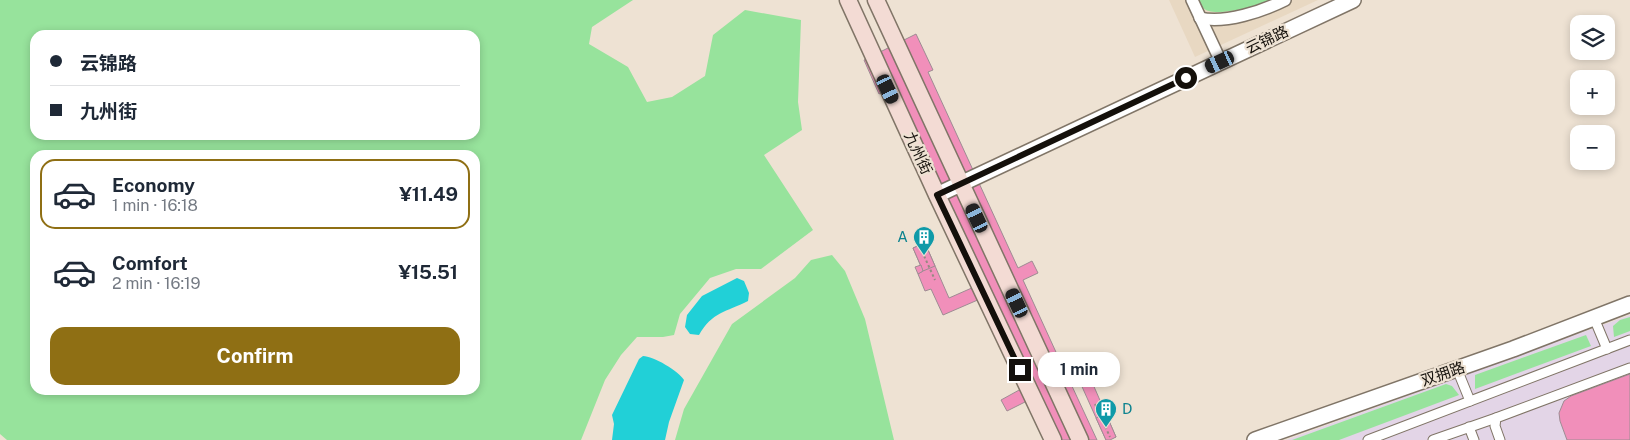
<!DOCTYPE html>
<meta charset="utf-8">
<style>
:root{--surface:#fff;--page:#f6f6f7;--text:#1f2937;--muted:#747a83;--line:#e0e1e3;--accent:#8f6f14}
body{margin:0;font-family:"Public Sans","Noto Sans SC",sans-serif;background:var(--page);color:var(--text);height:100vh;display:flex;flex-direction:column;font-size:19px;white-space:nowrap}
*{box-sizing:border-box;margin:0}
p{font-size:16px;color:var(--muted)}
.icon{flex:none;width:28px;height:28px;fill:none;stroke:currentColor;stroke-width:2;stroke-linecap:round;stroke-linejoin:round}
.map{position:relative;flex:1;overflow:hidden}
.panel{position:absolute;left:30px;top:150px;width:450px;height:245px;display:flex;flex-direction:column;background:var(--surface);border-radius:15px;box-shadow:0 2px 8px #0003}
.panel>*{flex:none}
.hud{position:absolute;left:30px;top:30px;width:450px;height:110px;border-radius:15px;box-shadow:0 2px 8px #0003;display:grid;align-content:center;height:110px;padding:0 20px;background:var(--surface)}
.tools{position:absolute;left:1570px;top:15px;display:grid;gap:10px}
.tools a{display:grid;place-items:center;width:45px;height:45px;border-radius:10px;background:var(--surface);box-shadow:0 2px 8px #0003;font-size:25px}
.end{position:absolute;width:22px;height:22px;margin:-11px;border:6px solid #14100b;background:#fff;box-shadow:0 0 0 2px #fff}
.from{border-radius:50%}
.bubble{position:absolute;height:35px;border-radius:15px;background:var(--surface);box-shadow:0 2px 8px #0003;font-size:16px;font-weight:700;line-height:35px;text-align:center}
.car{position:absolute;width:15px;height:30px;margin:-15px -8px;border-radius:6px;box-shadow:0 0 4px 1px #0007;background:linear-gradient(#222 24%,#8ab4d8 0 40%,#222 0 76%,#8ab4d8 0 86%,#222 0)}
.hud b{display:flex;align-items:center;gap:18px;height:48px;font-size:19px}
.hud b+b{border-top:1px solid var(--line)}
.hud i{width:12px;height:12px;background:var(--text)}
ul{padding:9px 0 0;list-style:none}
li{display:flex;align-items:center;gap:15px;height:70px;margin:0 10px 8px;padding:0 10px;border:2px solid transparent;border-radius:15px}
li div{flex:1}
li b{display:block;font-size:19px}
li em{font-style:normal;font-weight:700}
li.on{border-color:var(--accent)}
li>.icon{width:45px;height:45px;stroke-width:1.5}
.primary-button{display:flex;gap:10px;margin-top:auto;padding:10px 20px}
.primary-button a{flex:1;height:58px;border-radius:15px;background:var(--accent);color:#fff;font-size:20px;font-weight:700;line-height:58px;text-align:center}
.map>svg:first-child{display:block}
</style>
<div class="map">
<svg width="1630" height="440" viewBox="0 0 1630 440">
<rect width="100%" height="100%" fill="#eee2d3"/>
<!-- commercial -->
<polygon fill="#e3d5e7" points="1630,315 1630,440 1286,440"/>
<!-- built -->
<polygon fill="#e8d8c2" points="1169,0 1318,0 1195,57"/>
<!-- green -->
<g fill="#97e39c" fill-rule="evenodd">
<path d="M 0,0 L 633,0 L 592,27 L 589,44 L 628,67 L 647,102 L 672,97 L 705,76 L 713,35 L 745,10 L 801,20 L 798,102 L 802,130 L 764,155 L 813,230 L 761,269 L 736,269 L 710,278 L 680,314 L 674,335 L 663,337 L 637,337 L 621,355 L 605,380 L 581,440 L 7,440 L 0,434 ZM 35,35 L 475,35 L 475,135 L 35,135 ZM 35,155 L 475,155 L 475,390 L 35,390 Z"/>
<path d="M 1199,0 L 1272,0 C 1260,6 1222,15 1209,11 C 1203,10 1201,5 1199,0 Z"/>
<polygon points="832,255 845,271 865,319 894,440 675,440 684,409 732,324 795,278 811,260"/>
<polygon points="1630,317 1630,331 1614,337 1613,326 1620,320"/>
<polygon points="1586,335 1591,346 1475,389 1475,375"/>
<polygon points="1446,384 1452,386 1459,395 1339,440 1292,440"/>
</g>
<!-- water -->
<g fill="#21d0d7">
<path d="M 737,278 L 744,281 L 749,293 L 748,301 C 726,312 712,312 699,335 L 690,334 L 685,327 L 687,315 L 702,296 Z"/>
<path d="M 643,356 C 653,356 679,371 684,380 L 669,422 L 665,440 L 612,440 L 614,424 L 612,415 L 639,359 Z"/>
</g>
<!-- building -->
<g fill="#f18fba" stroke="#9e8c93">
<polygon points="916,34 933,70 928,72 1018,268 1032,261 1038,273 1023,280 1066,374 1085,366 1116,437 1106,440 1079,380 1071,384 1097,440 1045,440 1027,401 1007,411 1001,400 1021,389 980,299 943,315 931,289 925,291 918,274 923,271 913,248 925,243 949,298 974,287 883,92 879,94 864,60"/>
<polygon points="925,243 935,266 923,271 913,248"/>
<polygon points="921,265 923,271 918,274 915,267"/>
<polygon points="1630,374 1630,440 1567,440 1560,421 1559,413 1564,401 1571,396"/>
<polygon points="1106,414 1116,437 1110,440 1106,440 1096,418"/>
</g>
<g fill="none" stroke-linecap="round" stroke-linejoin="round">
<!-- pedestrian casing -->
<g stroke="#807567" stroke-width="11">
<g id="pedestrian">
<polyline points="1594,318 1607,349"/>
<polyline points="1457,369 1470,401"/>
<polyline points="1469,427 1474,440"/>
<polyline points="1368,440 1630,340"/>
<polyline points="1433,440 1496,418"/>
<polyline points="1500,440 1495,426 1496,418 1630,368"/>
</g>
</g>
<!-- minor casing -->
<g stroke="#807567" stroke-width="14">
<g id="minor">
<polyline points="1192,0 1221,62"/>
<path d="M 1200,18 C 1225,24 1263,11 1285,0"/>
</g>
</g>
<!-- tertiary casing -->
<g stroke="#807567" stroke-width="18">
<g id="tertiary">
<polyline points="937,195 1353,0"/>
<polyline points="1255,440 1513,349 1630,304"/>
</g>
</g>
<!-- secondary casing -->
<g stroke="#807567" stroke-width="19">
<g id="secondary">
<polyline points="848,0 937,195 1053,440"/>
<polyline points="876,0 1080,440"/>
</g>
</g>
<!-- path -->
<g stroke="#948b81" stroke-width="2" stroke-dasharray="2.5 2.5" stroke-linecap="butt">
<polyline points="920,247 935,280"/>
<polyline points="1095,404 1110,437"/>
</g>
<!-- pedestrian -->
<use href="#pedestrian" stroke="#fff" stroke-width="9"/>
<!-- minor -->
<use href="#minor" stroke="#fff" stroke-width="11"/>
<!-- tertiary -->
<use href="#tertiary" stroke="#fff" stroke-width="15"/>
<!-- secondary -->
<use href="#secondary" stroke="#f3dbd4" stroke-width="16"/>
</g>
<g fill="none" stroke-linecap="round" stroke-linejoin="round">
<!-- route -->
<polyline stroke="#14100b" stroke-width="6" points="1020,370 937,195 1186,78"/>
</g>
<!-- icons -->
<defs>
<g id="building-pin" transform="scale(1.125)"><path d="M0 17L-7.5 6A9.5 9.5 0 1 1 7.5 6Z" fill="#0f9aa8" stroke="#eee2d3"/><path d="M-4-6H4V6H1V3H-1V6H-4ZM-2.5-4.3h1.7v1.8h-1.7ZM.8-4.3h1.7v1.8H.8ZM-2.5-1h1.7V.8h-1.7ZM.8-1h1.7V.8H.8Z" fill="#fff"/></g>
</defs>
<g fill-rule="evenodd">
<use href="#building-pin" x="924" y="237"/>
<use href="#building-pin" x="1106" y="409"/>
</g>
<g text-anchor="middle" stroke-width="4.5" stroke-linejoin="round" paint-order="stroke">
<!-- street labels -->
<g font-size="15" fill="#14100b" stroke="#eee2d3">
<text transform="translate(1267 40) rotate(-25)" y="5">云锦路</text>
<text transform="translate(918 153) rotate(65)" y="5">九州街</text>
<text transform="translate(1443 374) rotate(-19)" y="5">双拥路</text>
</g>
<!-- culture labels -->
<g font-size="15" fill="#0d838f" stroke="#eee2d3" text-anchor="end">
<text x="908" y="242">A</text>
<text x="1122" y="414" text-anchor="start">D</text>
</g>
</g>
</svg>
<div class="tools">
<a><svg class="icon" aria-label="layers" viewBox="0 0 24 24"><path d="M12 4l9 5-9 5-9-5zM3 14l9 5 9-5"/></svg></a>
<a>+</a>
<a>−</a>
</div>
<i class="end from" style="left:1186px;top:78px"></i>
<i class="end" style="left:1020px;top:370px"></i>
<div class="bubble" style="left:1038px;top:352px;width:82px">1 min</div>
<i class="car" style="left:1220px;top:62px;rotate:245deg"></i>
<i class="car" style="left:888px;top:89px;rotate:155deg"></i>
<i class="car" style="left:977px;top:218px;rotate:335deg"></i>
<i class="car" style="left:1017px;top:303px;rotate:335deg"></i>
<div class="hud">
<b><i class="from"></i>云锦路</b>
<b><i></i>九州街</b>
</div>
<section class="panel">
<ul>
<li class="on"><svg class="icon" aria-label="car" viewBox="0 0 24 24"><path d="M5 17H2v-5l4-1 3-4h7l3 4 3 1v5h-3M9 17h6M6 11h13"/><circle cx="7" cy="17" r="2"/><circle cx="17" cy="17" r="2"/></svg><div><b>Economy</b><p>1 min · 16:18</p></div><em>¥11.49</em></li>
<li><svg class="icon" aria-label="car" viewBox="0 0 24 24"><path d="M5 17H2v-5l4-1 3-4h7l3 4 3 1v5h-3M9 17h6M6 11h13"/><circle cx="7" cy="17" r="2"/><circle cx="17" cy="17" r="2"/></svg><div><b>Comfort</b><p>2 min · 16:19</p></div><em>¥15.51</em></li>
</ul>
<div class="primary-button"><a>Confirm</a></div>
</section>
</div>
